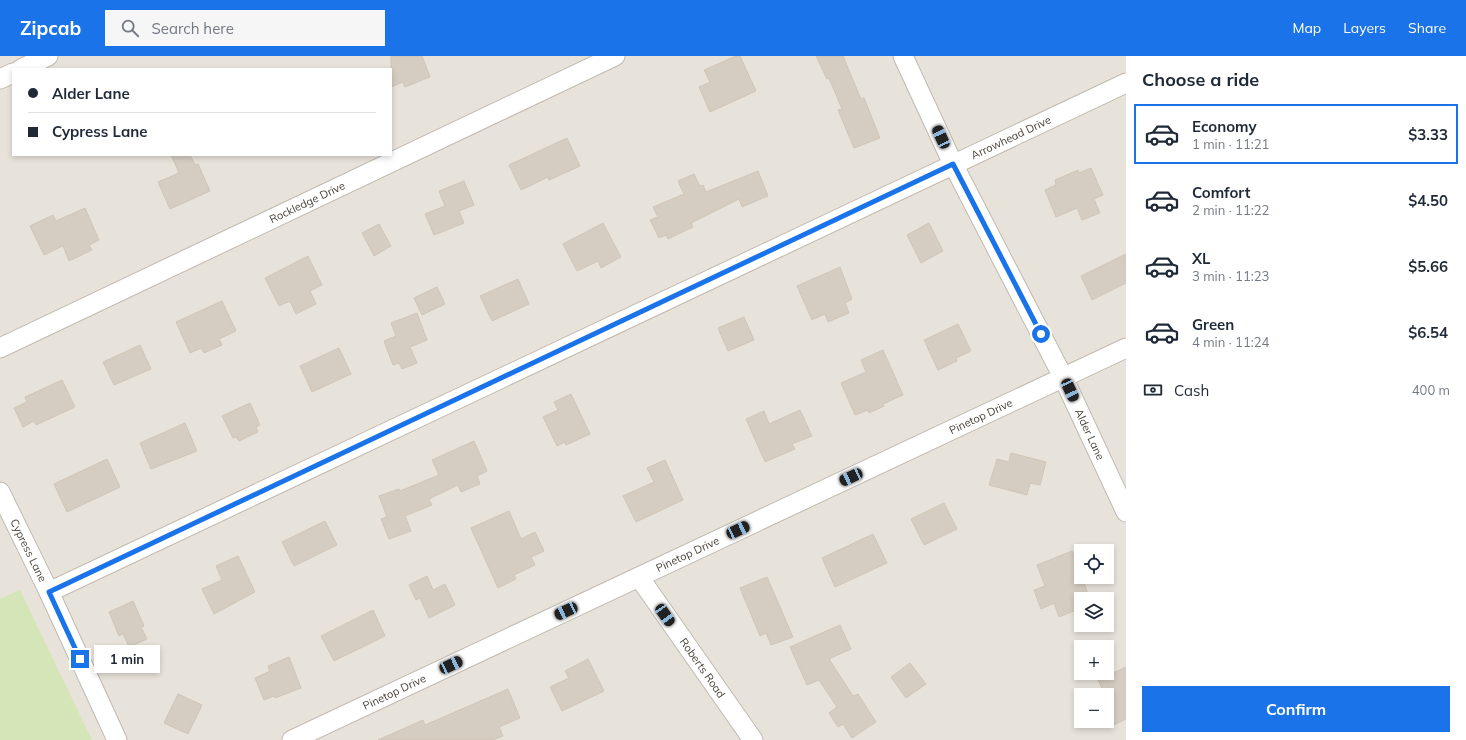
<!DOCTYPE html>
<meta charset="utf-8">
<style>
:root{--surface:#fff;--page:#f6f6f7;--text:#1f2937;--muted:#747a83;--line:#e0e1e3;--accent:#1a73e8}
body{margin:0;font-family:Mulish,sans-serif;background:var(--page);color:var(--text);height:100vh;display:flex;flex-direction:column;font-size:15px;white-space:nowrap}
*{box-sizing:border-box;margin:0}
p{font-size:13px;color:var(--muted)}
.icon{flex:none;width:22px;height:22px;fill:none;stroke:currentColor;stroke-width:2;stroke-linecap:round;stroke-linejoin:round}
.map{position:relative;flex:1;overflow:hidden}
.side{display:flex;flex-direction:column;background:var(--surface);width:340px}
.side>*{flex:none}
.top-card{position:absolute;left:12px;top:12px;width:380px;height:88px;border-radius:0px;box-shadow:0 2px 6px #0003;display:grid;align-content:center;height:88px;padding:0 16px;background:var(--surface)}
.tools{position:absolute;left:1074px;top:488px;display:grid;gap:8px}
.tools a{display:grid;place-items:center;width:40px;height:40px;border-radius:0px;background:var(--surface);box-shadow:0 2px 6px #0003;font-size:20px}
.end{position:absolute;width:18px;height:18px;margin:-9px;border:5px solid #1a73e8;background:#fff;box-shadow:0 0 0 2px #fff}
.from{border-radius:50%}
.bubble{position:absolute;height:28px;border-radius:0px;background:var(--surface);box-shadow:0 2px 6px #0003;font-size:13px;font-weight:700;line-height:28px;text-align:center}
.car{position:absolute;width:12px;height:24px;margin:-12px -6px;border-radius:5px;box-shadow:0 0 3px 1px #0007;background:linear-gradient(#222 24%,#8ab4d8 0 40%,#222 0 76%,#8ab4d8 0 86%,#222 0)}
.top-card b{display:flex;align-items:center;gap:14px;height:38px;font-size:15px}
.top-card b+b{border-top:1px solid var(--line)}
.top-card i{width:10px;height:10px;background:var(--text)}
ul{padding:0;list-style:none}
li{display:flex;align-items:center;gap:12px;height:60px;margin:0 8px 6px;padding:0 8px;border:2px solid transparent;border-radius:0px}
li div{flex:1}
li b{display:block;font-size:15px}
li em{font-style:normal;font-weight:700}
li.active{border-color:var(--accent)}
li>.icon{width:36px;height:36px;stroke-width:1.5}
h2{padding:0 16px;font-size:18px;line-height:48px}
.pay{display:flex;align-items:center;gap:10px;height:44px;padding:0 16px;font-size:15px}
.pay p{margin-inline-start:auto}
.primary-button{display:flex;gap:8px;margin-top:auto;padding:8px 16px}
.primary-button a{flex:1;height:46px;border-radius:0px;background:var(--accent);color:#fff;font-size:16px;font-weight:700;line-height:46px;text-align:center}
header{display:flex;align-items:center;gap:24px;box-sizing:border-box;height:56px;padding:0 20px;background:var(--accent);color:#fff}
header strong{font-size:19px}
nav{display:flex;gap:22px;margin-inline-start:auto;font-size:14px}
.search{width:280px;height:36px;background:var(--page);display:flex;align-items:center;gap:10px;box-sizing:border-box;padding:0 14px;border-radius:0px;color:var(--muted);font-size:15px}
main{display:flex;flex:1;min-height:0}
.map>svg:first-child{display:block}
</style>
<header>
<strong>Zipcab</strong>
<div class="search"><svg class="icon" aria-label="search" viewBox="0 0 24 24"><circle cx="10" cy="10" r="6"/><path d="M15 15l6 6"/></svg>Search here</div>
<nav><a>Map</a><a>Layers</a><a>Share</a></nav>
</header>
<main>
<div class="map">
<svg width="1126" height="684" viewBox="0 0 1126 684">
<rect width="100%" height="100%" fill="#f5f2ec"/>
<!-- residential -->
<path fill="#e8e3da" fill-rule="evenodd" d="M 0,0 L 1126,0 L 1126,684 L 0,684 ZM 13,13 L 391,13 L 391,99 L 13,99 ZM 1081,495 L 1107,495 L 1107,521 L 1081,521 ZM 1081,543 L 1107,543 L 1107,569 L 1081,569 ZM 1081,591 L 1107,591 L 1107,617 L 1081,617 ZM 1081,639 L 1107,639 L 1107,665 L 1081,665 Z"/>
<!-- green -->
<polygon fill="#d4e6b8" points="20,534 92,684 0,684 0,543"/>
<!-- building -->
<g fill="#d6cdc2" stroke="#d0c4b5">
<polygon points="391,0 422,0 430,21 405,31 403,26 391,31"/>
<polygon points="736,0 740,0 756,35 710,56 699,31 710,26 704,14"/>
<polygon points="816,0 843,0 861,43 864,42 880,82 854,92 838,54 842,53 829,22 827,23"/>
<polygon points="567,82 580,110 549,124 548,121 521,134 509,109"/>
<polygon points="171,99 190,99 195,109 198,108 210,135 170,153 158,126 179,117"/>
<polygon points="1091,112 1103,139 1094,143 1100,157 1082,164 1077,152 1056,161 1045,134 1056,129 1055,124 1078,114 1079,117"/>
<polygon points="758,115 768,140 742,151 739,143 691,167 693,171 668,183 666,179 659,182 650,164 658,161 653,151 684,138 678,125 694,118 700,130 703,129 706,136"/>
<polygon points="464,125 474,149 459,155 464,167 434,179 425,158 445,150 439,135"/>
<polygon points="85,152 99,184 89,189 92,194 69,205 63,190 44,199 30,170 53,159 56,165"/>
<polygon points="603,167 621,201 601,212 598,205 577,215 563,188"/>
<polygon points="929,167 943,195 921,207 907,179"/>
<polygon points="379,168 391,190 374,200 362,177"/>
<polygon points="1126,198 1126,227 1092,244 1081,220"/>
<polygon points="308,200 322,229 310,235 316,248 296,258 290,245 279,250 265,222"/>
<polygon points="840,211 852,243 845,247 849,257 828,266 825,258 812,264 797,230"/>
<polygon points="518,223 529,248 492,265 480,240"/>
<polygon points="437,231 445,248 422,259 414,242"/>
<polygon points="222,245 236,275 219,283 222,289 204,297 201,292 190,297 176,266"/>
<polygon points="417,257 427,284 410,291 417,307 402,313 399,307 393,309 384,285 396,280 391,267"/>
<polygon points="744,261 754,284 728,295 718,272"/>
<polygon points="958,268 971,295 956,302 957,305 938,314 924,284"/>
<polygon points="140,289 151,313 114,329 103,306"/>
<polygon points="339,292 351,318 312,336 300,310"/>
<polygon points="883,294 903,339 883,348 884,350 869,357 868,354 855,359 841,327 866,316 861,304"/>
<polygon points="62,324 75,351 36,369 34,365 23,371 14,352 27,346 25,341"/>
<polygon points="571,338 590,378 566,389 565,386 557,390 543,361 558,354 554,346"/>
<polygon points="250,347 260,369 256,371 258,376 239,385 236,381 233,382 222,360"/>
<polygon points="800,354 812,380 792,388 795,393 765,406 746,363 764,355 769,368"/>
<polygon points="185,367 197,395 151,413 140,387"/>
<polygon points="474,385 487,415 477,420 480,428 461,436 458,429 429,443 432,449 405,460 411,475 389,483 381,463 387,461 379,440 399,433 400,435 439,419 432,404"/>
<polygon points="1011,397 1046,406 1040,429 1030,427 1027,439 989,429 997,403 1009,406"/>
<polygon points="107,403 120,431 67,456 54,428"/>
<polygon points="665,404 683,444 636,466 623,440 654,426 647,412"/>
<polygon points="944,447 957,473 924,489 911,463"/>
<polygon points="509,455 521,483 535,476 544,495 531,501 535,509 514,519 516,523 498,532 471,472"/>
<polygon points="325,465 337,489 294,510 282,486"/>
<polygon points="873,478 887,507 835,531 822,502"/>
<polygon points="1072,495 1090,543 1081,543 1081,552 1059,561 1054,547 1041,553 1034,534 1045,530 1037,509"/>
<polygon points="238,500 255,536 214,558 202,533 222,524 216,510"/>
<polygon points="427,520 433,534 445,528 455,549 429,562 420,542 416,544 409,529"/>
<polygon points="767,521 793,581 771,589 766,577 760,580 740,532"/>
<polygon points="133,545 144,570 141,571 147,583 129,591 123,578 119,580 109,556"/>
<polygon points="373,554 385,580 334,605 321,580"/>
<polygon points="840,569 851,593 829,603 853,640 858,638 876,666 852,682 843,668 838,671 829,657 837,651 819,624 807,629 790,591"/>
<polygon points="289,601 301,632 275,642 274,640 264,644 255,622 270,615 268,610"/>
<polygon points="588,603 604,635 562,655 550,631 569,622 565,615"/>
<polygon points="910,607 926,628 906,642 891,621"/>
<polygon points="1126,611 1126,663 1107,672 1107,639 1105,639 1098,624"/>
<polygon points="508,633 520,662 499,671 503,680 493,684 378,684 423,664 425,669"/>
<polygon points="178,638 202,649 188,678 164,667"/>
</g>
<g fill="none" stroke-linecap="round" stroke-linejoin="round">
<!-- street casing -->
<g stroke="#c0b9af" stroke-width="21">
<g id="street">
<path id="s1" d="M 903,0 L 953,108 L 1063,321 L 1126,456"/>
<polyline points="21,13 48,0"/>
<polyline points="0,23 13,17"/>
<path id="s2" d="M 0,292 L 615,0"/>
<path id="s3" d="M 0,436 L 49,536 L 117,684"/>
<path id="s4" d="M 639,521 L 753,684"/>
<path id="s5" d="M 49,536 L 1126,27"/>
<path id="s6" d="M 292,684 L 1126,292"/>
</g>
</g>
<!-- street -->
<use href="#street" stroke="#fff" stroke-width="19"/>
</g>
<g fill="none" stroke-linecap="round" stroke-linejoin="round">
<!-- route -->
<polyline stroke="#1a73e8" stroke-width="5" points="80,603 49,536 953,108 1041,278"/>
</g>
<g text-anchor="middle" stroke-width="3" stroke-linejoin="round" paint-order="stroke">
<!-- street labels -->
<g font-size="11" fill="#49423a" stroke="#fff">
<text dy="4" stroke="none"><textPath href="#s5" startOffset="1064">Arrowhead Drive</textPath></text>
<text dy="4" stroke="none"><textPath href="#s2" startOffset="340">Rockledge Drive</textPath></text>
<text dy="4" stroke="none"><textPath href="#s6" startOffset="761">Pinetop Drive</textPath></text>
<text dy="4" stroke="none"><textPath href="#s1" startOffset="422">Alder Lane</textPath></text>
<text dy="4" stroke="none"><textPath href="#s3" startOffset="65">Cypress Lane</textPath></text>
<text dy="4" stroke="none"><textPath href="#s6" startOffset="437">Pinetop Drive</textPath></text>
<text dy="4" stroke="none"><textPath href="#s4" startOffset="111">Roberts Road</textPath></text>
<text dy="4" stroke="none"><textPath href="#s6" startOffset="113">Pinetop Drive</textPath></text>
</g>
</g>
</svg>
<div class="tools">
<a><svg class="icon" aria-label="locate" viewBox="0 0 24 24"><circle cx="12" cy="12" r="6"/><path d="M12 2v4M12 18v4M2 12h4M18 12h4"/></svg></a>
<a><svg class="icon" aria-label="layers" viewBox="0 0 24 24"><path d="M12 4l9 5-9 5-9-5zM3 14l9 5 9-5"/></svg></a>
<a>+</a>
<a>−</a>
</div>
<i class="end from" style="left:1041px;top:278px"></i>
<i class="end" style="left:80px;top:603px"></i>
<div class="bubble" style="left:94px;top:589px;width:66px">1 min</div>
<i class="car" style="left:941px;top:81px;rotate:335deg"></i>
<i class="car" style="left:1070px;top:334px;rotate:155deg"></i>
<i class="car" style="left:851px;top:421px;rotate:245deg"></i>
<i class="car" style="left:738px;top:474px;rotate:65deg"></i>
<i class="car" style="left:566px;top:555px;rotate:245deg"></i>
<i class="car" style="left:665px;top:559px;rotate:145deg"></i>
<i class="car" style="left:451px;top:609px;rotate:65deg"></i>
<div class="top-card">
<b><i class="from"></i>Alder Lane</b>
<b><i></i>Cypress Lane</b>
</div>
</div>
<section class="side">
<h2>Choose a ride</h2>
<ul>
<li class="active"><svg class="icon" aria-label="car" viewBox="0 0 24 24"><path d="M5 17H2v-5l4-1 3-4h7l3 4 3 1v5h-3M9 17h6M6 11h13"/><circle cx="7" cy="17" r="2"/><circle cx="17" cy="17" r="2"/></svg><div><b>Economy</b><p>1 min · 11:21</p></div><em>$3.33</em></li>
<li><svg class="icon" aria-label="car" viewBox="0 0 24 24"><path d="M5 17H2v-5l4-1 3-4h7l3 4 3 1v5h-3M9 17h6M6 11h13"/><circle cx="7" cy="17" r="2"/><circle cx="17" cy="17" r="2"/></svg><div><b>Comfort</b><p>2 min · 11:22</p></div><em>$4.50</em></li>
<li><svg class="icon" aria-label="car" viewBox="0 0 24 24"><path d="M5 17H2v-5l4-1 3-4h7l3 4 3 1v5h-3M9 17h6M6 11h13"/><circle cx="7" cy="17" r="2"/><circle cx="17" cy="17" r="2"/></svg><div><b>XL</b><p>3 min · 11:23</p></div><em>$5.66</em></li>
<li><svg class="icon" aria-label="car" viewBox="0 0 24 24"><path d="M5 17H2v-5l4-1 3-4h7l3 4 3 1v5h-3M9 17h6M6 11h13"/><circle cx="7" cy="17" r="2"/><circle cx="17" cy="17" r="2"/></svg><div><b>Green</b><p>4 min · 11:24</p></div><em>$6.54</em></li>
</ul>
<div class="pay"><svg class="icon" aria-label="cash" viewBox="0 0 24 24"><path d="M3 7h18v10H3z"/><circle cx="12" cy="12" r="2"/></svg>Cash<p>400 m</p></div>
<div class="primary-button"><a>Confirm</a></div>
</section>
</main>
